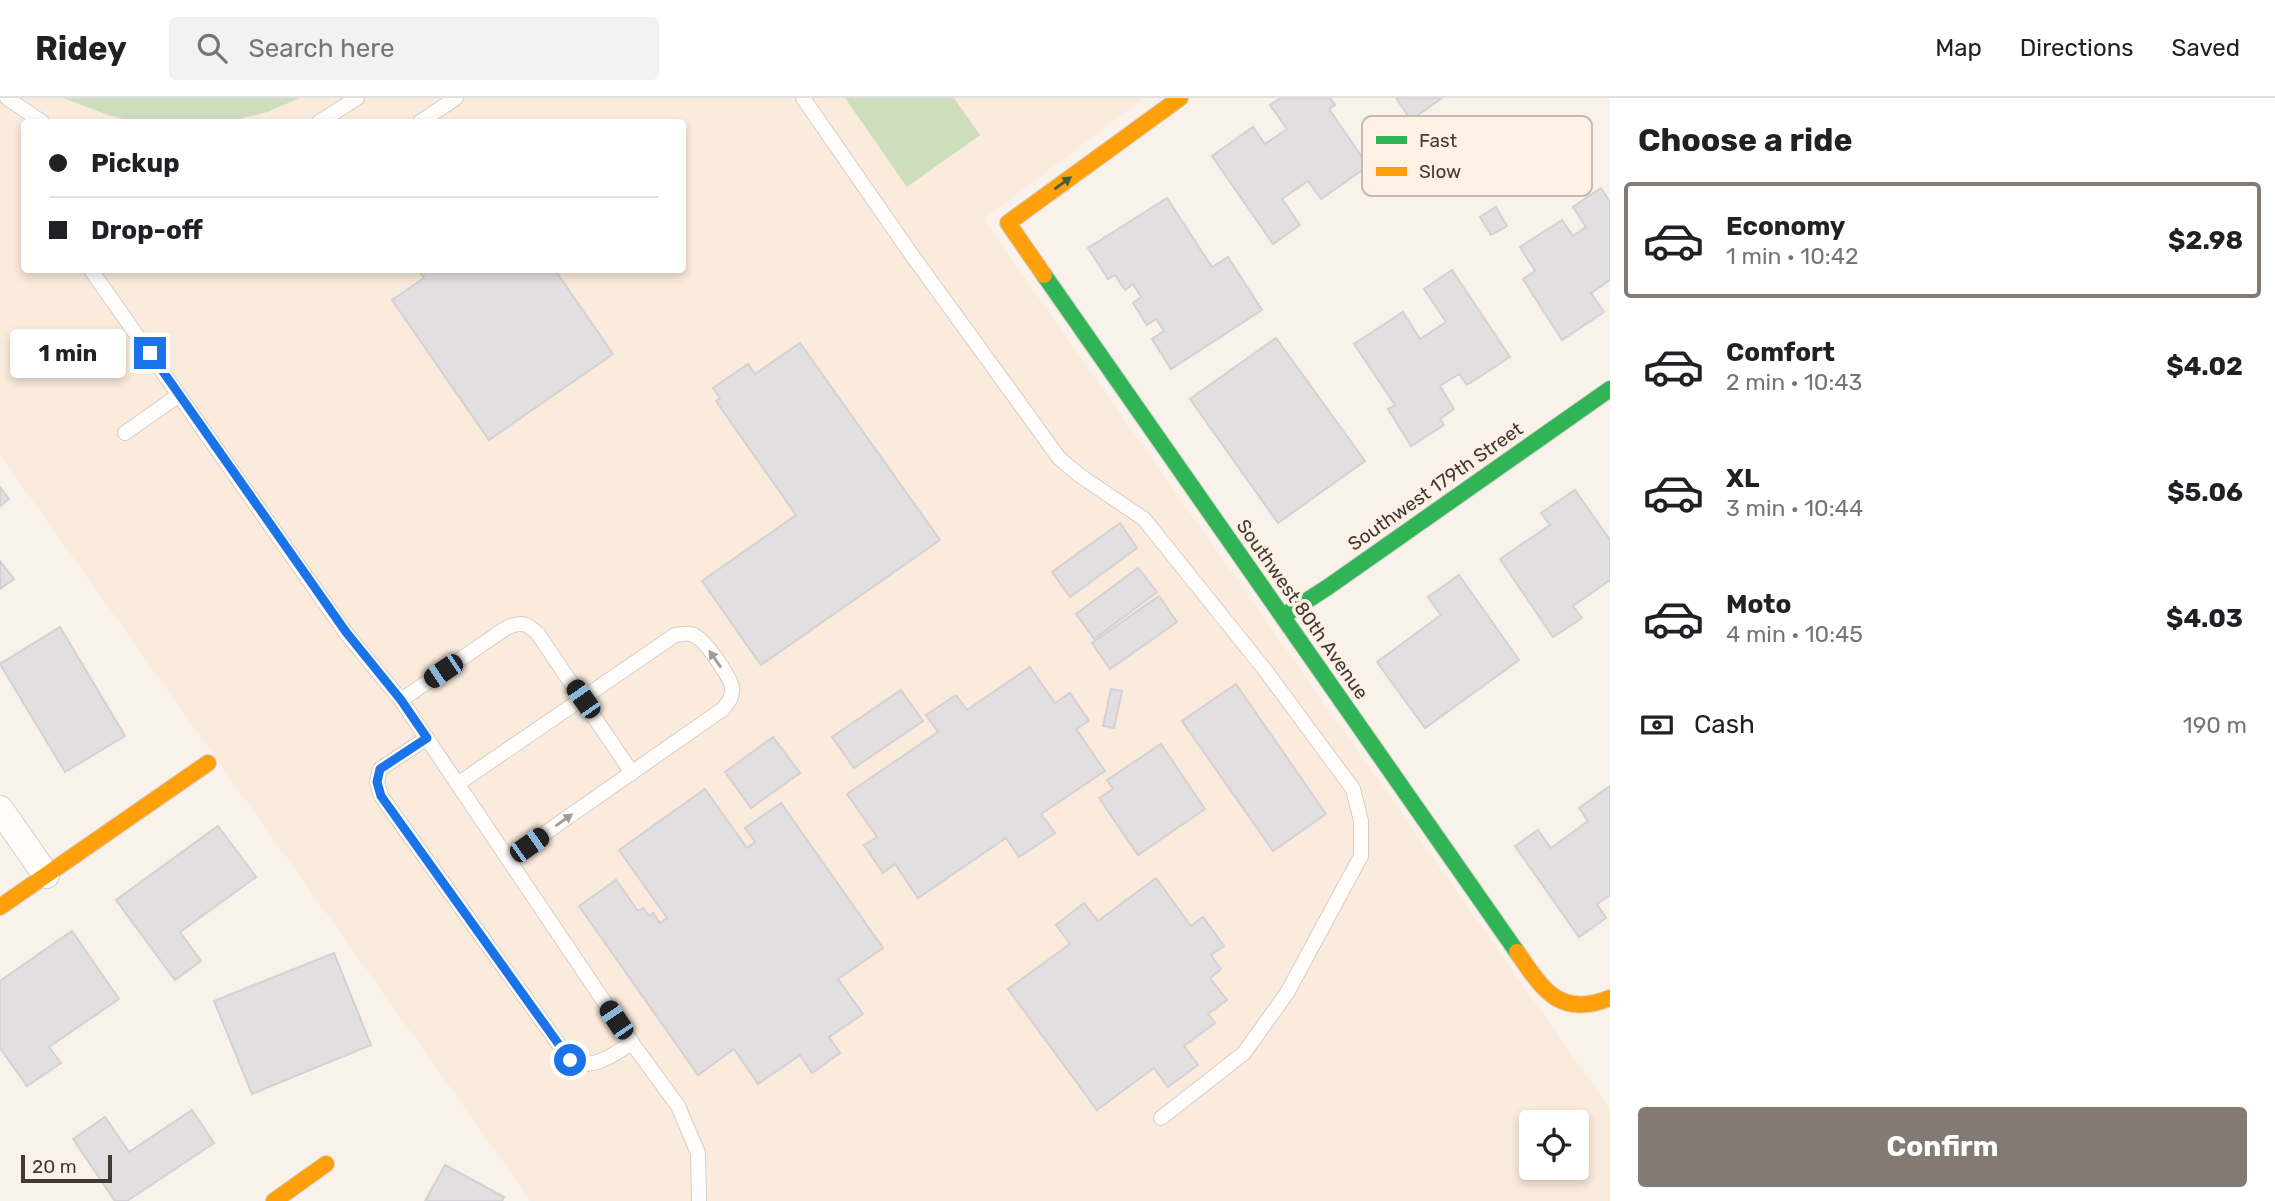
<!DOCTYPE html>
<meta charset="utf-8">
<style>
:root{--surface:#fff;--page:#f2f2f2;--text:#202124;--muted:#757577;--line:#e0e0e0;--accent:#827a73}
body{margin:0;font-family:Rubik,sans-serif;background:var(--page);color:var(--text);height:100vh;display:flex;flex-direction:column;font-size:26px;white-space:nowrap}
*{box-sizing:border-box;margin:0}
p{font-size:23px;color:var(--muted)}
.icon{flex:none;width:38px;height:38px;fill:none;stroke:currentColor;stroke-width:2;stroke-linecap:round;stroke-linejoin:round}
.map{position:relative;flex:1;overflow:hidden}
.side{display:flex;flex-direction:column;background:var(--surface);width:665px}
.side>*{flex:none}
.banner{position:absolute;left:21px;top:21px;width:665px;height:154px;border-radius:7px;box-shadow:0 4px 10px #0003;display:grid;align-content:center;height:154px;padding:0 28px;background:var(--surface)}
.tools{position:absolute;left:1519px;top:1012px;display:grid;gap:14px}
.tools a{display:grid;place-items:center;width:70px;height:70px;border-radius:7px;background:var(--surface);box-shadow:0 4px 10px #0003;font-size:35px}
.scale{position:absolute;left:21px;bottom:18px;width:91px;box-sizing:border-box;padding-left:7px;border:4px solid #423a32;border-top:0;font-size:19px;line-height:24px;white-space:nowrap;color:#423a32;-webkit-text-stroke:5px #fff1e5;paint-order:stroke}
.end{position:absolute;width:32px;height:32px;margin:-16px;border:9px solid #1a73e8;background:#fff;box-shadow:0 0 0 4px #fff}
.from{border-radius:50%}
.bubble{position:absolute;height:49px;border-radius:7px;background:var(--surface);box-shadow:0 4px 10px #0003;font-size:23px;font-weight:700;line-height:49px;text-align:center}
.car{position:absolute;width:21px;height:42px;margin:-21px -10px;border-radius:9px;box-shadow:0 0 5px 2px #0007;background:linear-gradient(#222 24%,#8ab4d8 0 40%,#222 0 76%,#8ab4d8 0 86%,#222 0)}
.banner b{display:flex;align-items:center;gap:24px;height:66px;font-size:26px}
.banner b+b{border-top:2px solid var(--line)}
.banner i{width:18px;height:18px;background:var(--text)}
ul{padding:0;list-style:none}
li{display:flex;align-items:center;gap:21px;height:116px;margin:0 14px 10px;padding:0 14px;border:4px solid transparent;border-radius:7px}
li div{flex:1}
li b{display:block;font-size:26px}
li em{font-style:normal;font-weight:700}
li.selected{border-color:var(--accent)}
li>.icon{width:63px;height:63px;stroke-width:1.5}
h2{padding:0 28px;font-size:32px;line-height:84px}
.pay{display:flex;align-items:center;gap:18px;height:77px;padding:0 28px;font-size:26px}
.pay p{margin-inline-start:auto}
.button{display:flex;gap:14px;margin-top:auto;padding:14px 28px}
.button a{flex:1;height:80px;border-radius:7px;background:var(--accent);color:#fff;font-size:28px;font-weight:700;line-height:80px;text-align:center}
header{display:flex;align-items:center;gap:42px;box-sizing:border-box;height:98px;padding:0 35px;background:var(--surface);border-bottom:2px solid var(--line)}
header strong{font-size:33px}
nav{display:flex;gap:38px;margin-inline-start:auto;font-size:24px}
.search{width:490px;height:63px;background:var(--page);display:flex;align-items:center;gap:18px;box-sizing:border-box;padding:0 24px;border-radius:7px;color:var(--muted);font-size:26px}
main{display:flex;flex:1;min-height:0}
.map>svg:first-child{display:block}
</style>
<header>
<strong>Ridey</strong>
<div class="search"><svg class="icon" aria-label="search" viewBox="0 0 24 24"><circle cx="10" cy="10" r="6"/><path d="M15 15l6 6"/></svg>Search here</div>
<nav><a>Map</a><a>Directions</a><a>Saved</a></nav>
</header>
<main>
<div class="map">
<svg width="1610" height="1103" viewBox="0 0 1610 1103">
<rect width="100%" height="100%" fill="#f9f2eb"/>
<!-- built -->
<path fill="#fbebdd" fill-rule="evenodd" d="M 0,0 L 1144,0 L 983,121 L 1610,1011 L 1610,1103 L 531,1103 L 0,357 ZM 24,24 L 682,24 L 682,172 L 24,172 ZM 1531,1024 L 1577,1024 L 1577,1069 L 1531,1069 Z"/>
<!-- green -->
<g fill="#cedebd">
<polygon points="63,0 300,0 267,14 227,24 136,24 108,17"/>
<polygon points="845,0 954,0 980,37 907,89"/>
</g>
<!-- building -->
<g fill="#e2dfe1" stroke="#d4d0d3" stroke-width="2">
<polygon points="1281,0 1330,0 1335,7 1329,11 1368,68 1321,101 1308,83 1282,101 1300,127 1273,146 1212,58 1253,29 1265,46 1287,31 1270,7"/>
<polygon points="1396,0 1442,0 1411,22"/>
<polygon points="1601,90 1610,104 1610,182 1591,195 1604,214 1562,242 1523,181 1535,173 1520,149 1562,122 1573,138 1586,129 1573,109"/>
<polygon points="1167,100 1212,169 1228,159 1262,212 1171,271 1152,241 1164,233 1156,221 1147,227 1133,205 1141,199 1133,186 1125,192 1115,177 1108,181 1088,150"/>
<polygon points="1496,109 1507,128 1491,137 1480,119"/>
<polygon points="425,172 555,172 613,256 489,342 392,202 424,180 421,175"/>
<polygon points="1452,172 1510,259 1467,287 1459,276 1440,288 1454,311 1440,321 1444,327 1411,348 1388,311 1395,307 1354,246 1403,214 1420,241 1446,224 1424,191"/>
<polygon points="1276,240 1365,363 1278,425 1190,301"/>
<polygon points="800,245 940,442 761,567 702,483 796,417 716,303 720,300 713,290 748,266 755,276"/>
<polygon points="0,389 9,401 0,408"/>
<polygon points="1575,392 1610,442 1610,482 1573,508 1582,520 1553,539 1500,461 1550,427 1541,415"/>
<polygon points="1120,425 1137,450 1070,499 1052,474"/>
<polygon points="0,463 14,481 0,491"/>
<polygon points="1138,470 1157,494 1094,541 1076,516"/>
<polygon points="1459,477 1519,562 1425,630 1377,564 1441,517 1428,499"/>
<polygon points="1159,498 1177,524 1110,571 1092,545"/>
<polygon points="60,529 125,638 65,674 0,566"/>
<polygon points="1030,569 1055,605 1070,595 1089,623 1076,631 1105,673 1041,716 1055,735 1019,759 1006,740 918,800 895,766 883,775 864,747 877,739 847,696 938,634 926,617 956,597 967,612"/>
<polygon points="1236,586 1326,716 1273,753 1182,623"/>
<polygon points="1111,591 1122,593 1114,630 1103,628"/>
<polygon points="901,592 923,623 854,670 832,639"/>
<polygon points="773,639 800,675 751,710 725,674"/>
<polygon points="1161,646 1205,711 1138,757 1099,700 1113,691 1107,682"/>
<polygon points="1610,688 1610,797 1597,806 1606,820 1579,839 1515,748 1538,732 1551,750 1588,723 1579,710"/>
<polygon points="705,691 747,750 755,744 745,730 781,705 883,850 838,881 863,916 829,939 840,955 812,975 800,957 758,986 734,951 698,977 579,808 616,782 638,813 643,810 649,818 653,815 660,825 667,820 619,752"/>
<polygon points="218,728 256,779 180,834 201,863 175,882 116,802"/>
<polygon points="1156,780 1191,828 1203,819 1224,848 1211,857 1221,871 1210,880 1227,902 1208,916 1215,925 1184,948 1198,967 1168,989 1154,970 1097,1012 1008,891 1070,846 1056,827 1084,805 1098,823"/>
<polygon points="72,833 119,901 49,949 61,965 27,988 0,950 0,883"/>
<polygon points="334,855 371,947 252,996 214,903"/>
<polygon points="192,1012 214,1045 127,1103 115,1103 73,1041 105,1019 129,1054"/>
<polygon points="445,1067 504,1099 502,1103 425,1103"/>
</g>
<g fill="none" stroke-linecap="round" stroke-linejoin="round">
<!-- lane casing -->
<g stroke="#d6cec7" stroke-width="16">
<g id="lane">
<polyline points="7,0 42,24"/>
<polyline points="803,0 909,153 1059,360 1079,377 1144,421 1265,572 1353,691 1361,723 1361,758 1287,895 1244,955 1161,1020"/>
<polyline points="319,24 357,0"/>
<polyline points="420,24 456,0"/>
<polyline points="91,172 346,535 401,602 632,945 678,1008 698,1055 699,1103"/>
<polyline points="125,335 179,297"/>
<path d="M 401,602 L 506,530 C 521,523 527,525 538,536 L 632,675"/>
<path d="M 427,640 L 380,671 L 377,684 L 381,698 L 570,962 C 594,973 612,957 632,945"/>
<path d="M 459,685 L 675,537 C 683,536 690,534 697,539 C 706,544 732,581 732,590 C 733,599 728,605 723,611 L 508,761"/>
</g>
</g>
<!-- street casing -->
<g stroke="#d6cec7" stroke-width="28">
<polyline id="street" points="0,711 46,777"/>
</g>
<!-- fast casing -->
<g stroke="#d6cec7" stroke-width="18">
<g id="fast">
<polyline points="1044,177 1517,854"/>
<polyline points="1283,518 1328,489 1610,291"/>
</g>
</g>
<!-- slow casing -->
<g stroke="#d6cec7" stroke-width="18">
<g id="slow">
<polyline points="1044,177 1008,125 1180,0"/>
<polyline points="0,809 208,665"/>
<path d="M 1517,854 C 1543,892 1560,920 1610,900"/>
<polyline points="274,1103 326,1066"/>
</g>
</g>
<!-- lane -->
<use href="#lane" stroke="#fefdfc" stroke-width="14"/>
<!-- street -->
<use href="#street" stroke="#fefdfc" stroke-width="26"/>
<!-- fast -->
<use href="#fast" stroke="#30b455" stroke-width="16"/>
<!-- slow -->
<use href="#slow" stroke="#ff9f0a" stroke-width="16"/>
</g>
<!-- one-way arrows -->
<defs><path id="oneway-solid" d="M-6-.8H1V-3.2L6.5 0L1 3.2V.8H-6Z" transform="scale(1.75)"/></defs>
<use fill="#3d5f3c" href="#oneway-solid" transform="translate(1063 85) rotate(-36)"/>
<g fill="#a09c97">
<use href="#oneway-solid" transform="translate(715 561) rotate(-125)"/>
<use href="#oneway-solid" transform="translate(564 722) rotate(-35)"/>
</g>
<g fill="none" stroke-linecap="round" stroke-linejoin="round">
<!-- route -->
<polyline stroke="#1a73e8" stroke-width="9" points="150,255 346,534 401,602 427,640 380,671 377,684 381,698 570,962"/>
</g>
<g text-anchor="middle" stroke-width="7" stroke-linejoin="round" paint-order="stroke">
<!-- street labels -->
<g font-size="19" fill="#423a32" stroke="#fff1e5">
<text transform="translate(1435 388) rotate(-35)" y="7">Southwest 179th Street</text>
<text transform="translate(1303 511) rotate(55)" y="7">Southwest 80th Avenue</text>
</g>
</g>
<!-- legend -->
<rect x="1362" y="18" width="230" height="80" rx="10" fill="#fff1e5" stroke="#c6baaf" stroke-width="2"/>
<rect x="1376" y="38" width="31" height="8" fill="#30b455"/>
<rect x="1376" y="69" width="31" height="9" fill="#ff9f0a"/>
<g font-size="19" fill="#423a32">
<text x="1419" y="49">Fast</text>
<text x="1419" y="80">Slow</text>
</g>
</svg>
<div class="tools">
<a><svg class="icon" aria-label="locate" viewBox="0 0 24 24"><circle cx="12" cy="12" r="6"/><path d="M12 2v4M12 18v4M2 12h4M18 12h4"/></svg></a>
</div>
<div class="scale">20 m</div>
<i class="end from" style="left:570px;top:962px"></i>
<i class="end" style="left:150px;top:255px"></i>
<div class="bubble" style="left:10px;top:231px;width:116px">1 min</div>
<i class="car" style="left:443px;top:573px;rotate:236deg"></i>
<i class="car" style="left:583px;top:601px;rotate:325deg"></i>
<i class="car" style="left:529px;top:747px;rotate:55deg"></i>
<i class="car" style="left:616px;top:922px;rotate:326deg"></i>
<div class="banner">
<b><i class="from"></i>Pickup</b>
<b><i></i>Drop-off</b>
</div>
</div>
<section class="side">
<h2>Choose a ride</h2>
<ul>
<li class="selected"><svg class="icon" aria-label="car" viewBox="0 0 24 24"><path d="M5 17H2v-5l4-1 3-4h7l3 4 3 1v5h-3M9 17h6M6 11h13"/><circle cx="7" cy="17" r="2"/><circle cx="17" cy="17" r="2"/></svg><div><b>Economy</b><p>1 min · 10:42</p></div><em>$2.98</em></li>
<li><svg class="icon" aria-label="car" viewBox="0 0 24 24"><path d="M5 17H2v-5l4-1 3-4h7l3 4 3 1v5h-3M9 17h6M6 11h13"/><circle cx="7" cy="17" r="2"/><circle cx="17" cy="17" r="2"/></svg><div><b>Comfort</b><p>2 min · 10:43</p></div><em>$4.02</em></li>
<li><svg class="icon" aria-label="car" viewBox="0 0 24 24"><path d="M5 17H2v-5l4-1 3-4h7l3 4 3 1v5h-3M9 17h6M6 11h13"/><circle cx="7" cy="17" r="2"/><circle cx="17" cy="17" r="2"/></svg><div><b>XL</b><p>3 min · 10:44</p></div><em>$5.06</em></li>
<li><svg class="icon" aria-label="car" viewBox="0 0 24 24"><path d="M5 17H2v-5l4-1 3-4h7l3 4 3 1v5h-3M9 17h6M6 11h13"/><circle cx="7" cy="17" r="2"/><circle cx="17" cy="17" r="2"/></svg><div><b>Moto</b><p>4 min · 10:45</p></div><em>$4.03</em></li>
</ul>
<div class="pay"><svg class="icon" aria-label="cash" viewBox="0 0 24 24"><path d="M3 7h18v10H3z"/><circle cx="12" cy="12" r="2"/></svg>Cash<p>190 m</p></div>
<div class="button"><a>Confirm</a></div>
</section>
</main>
